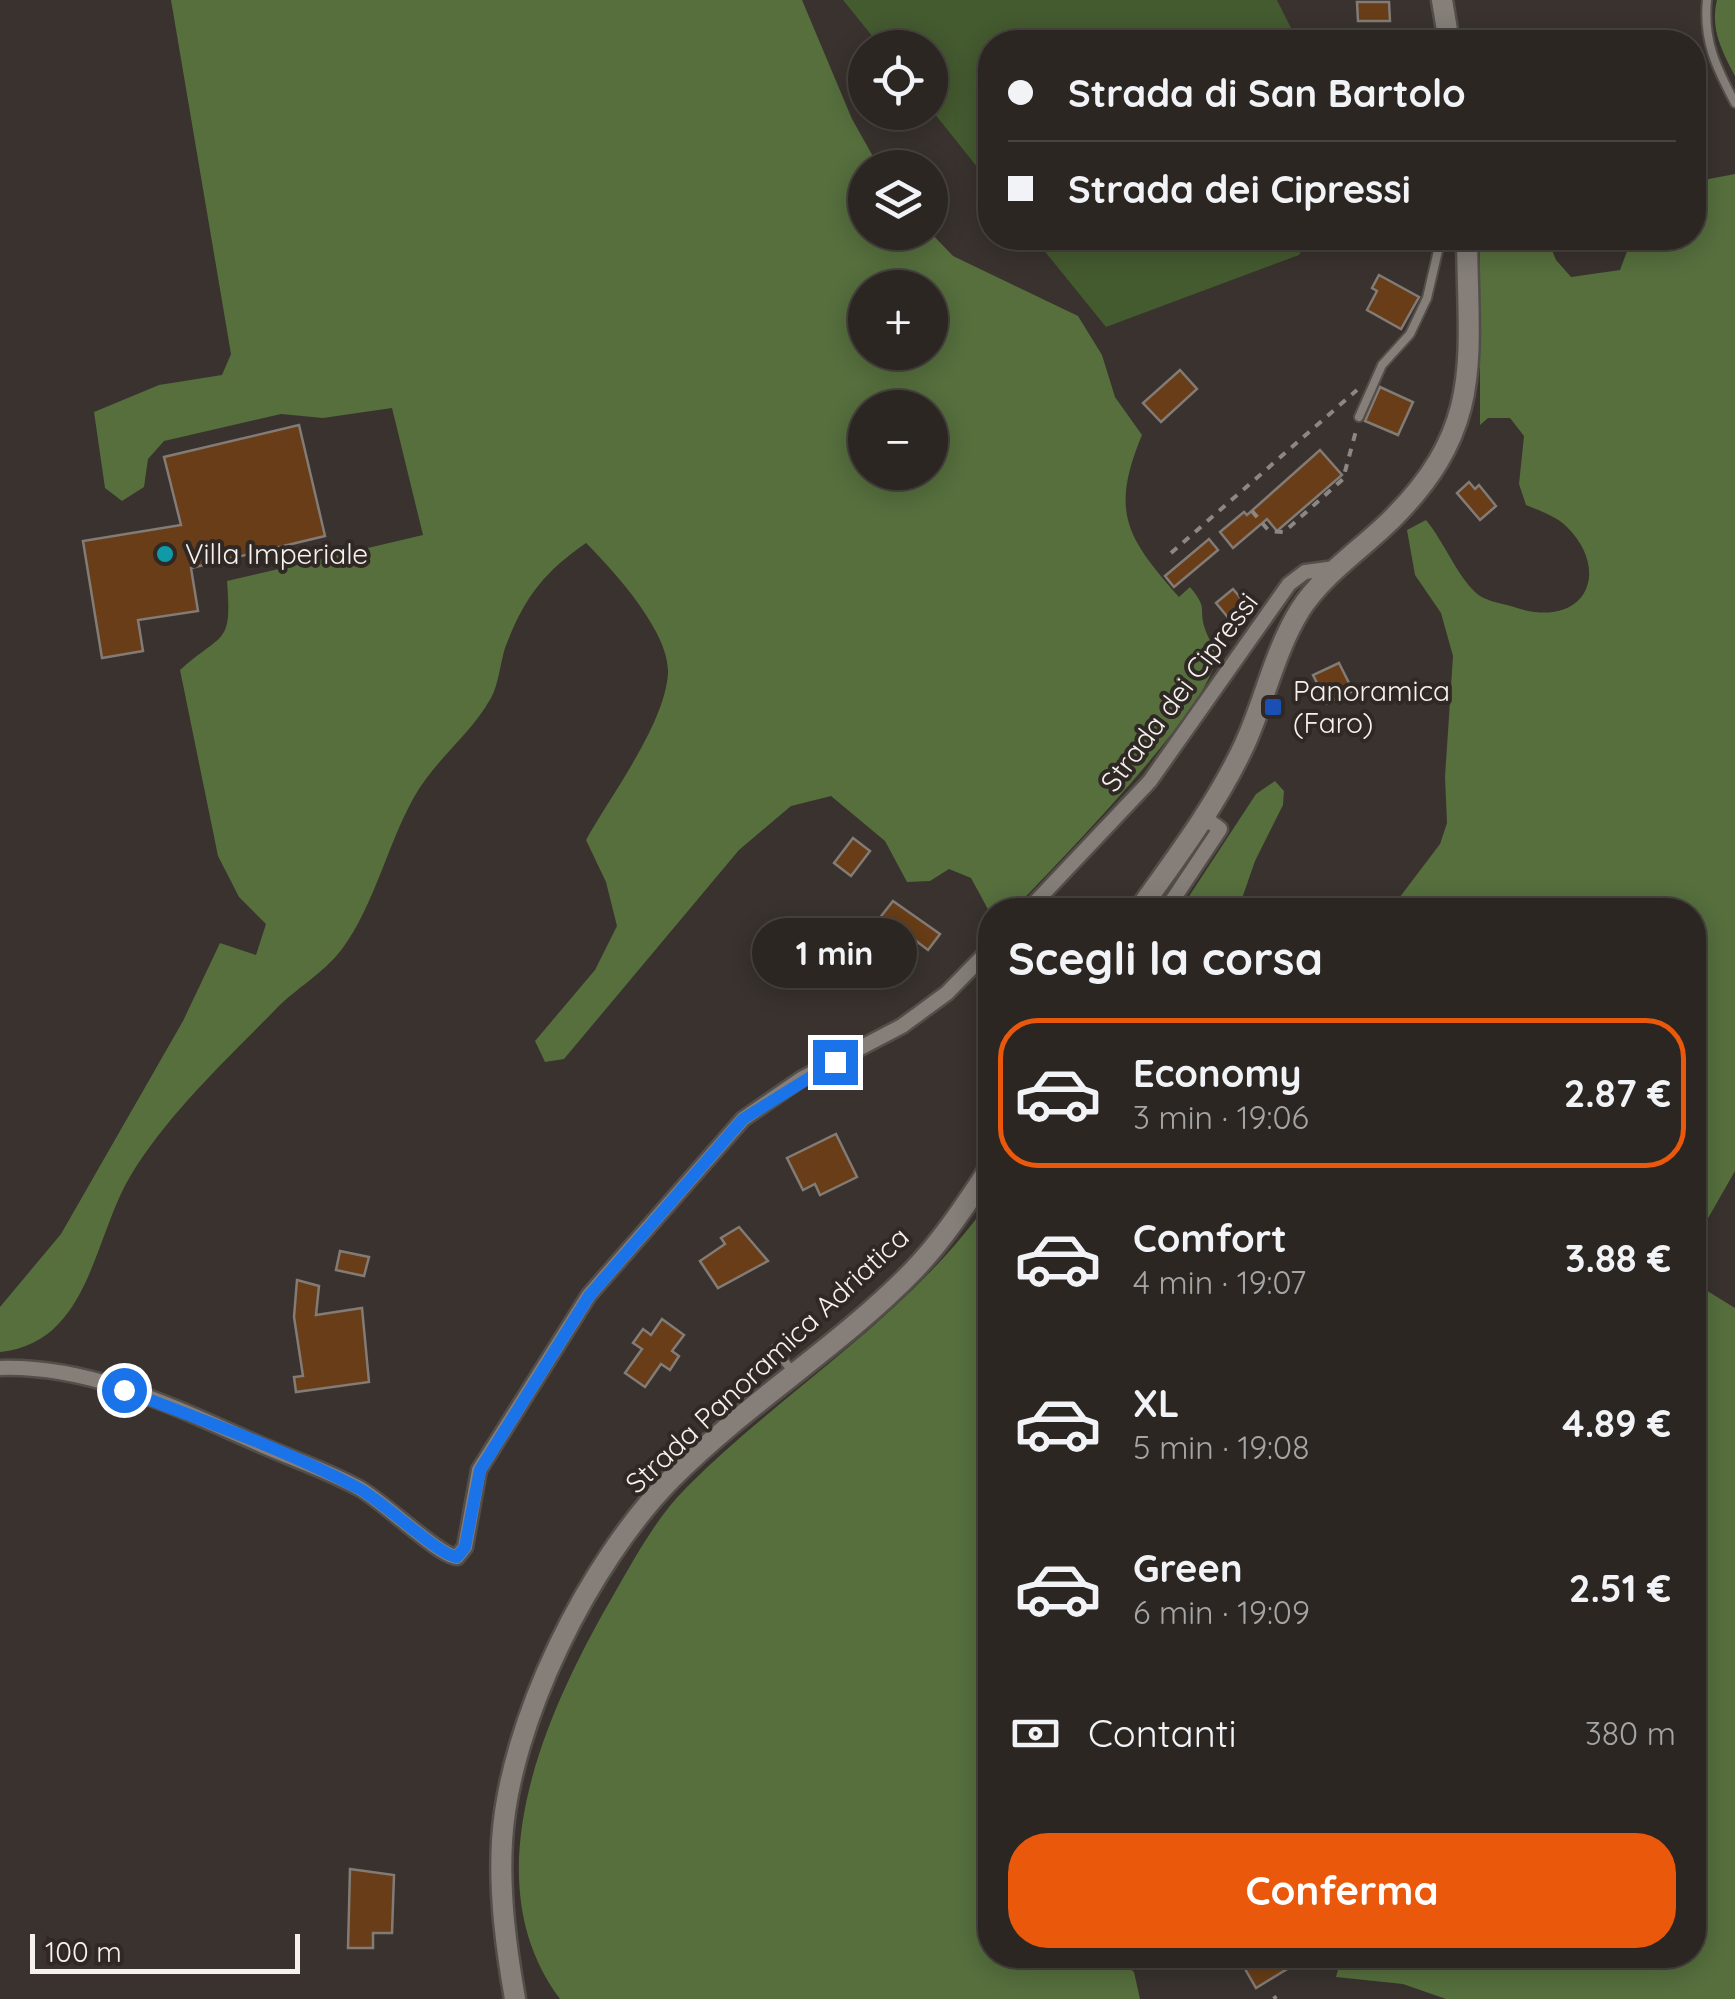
<!DOCTYPE html>
<html lang="it">
<meta charset="utf-8">
<style>
:root{--surface:#2b2622;--page:#37322f;--text:#f1f3f6;--muted:#a6a5a5;--line:#474340;--accent:#ea580c}
body{margin:0;font-family:Quicksand,sans-serif;background:var(--page);color:var(--text);height:100vh;display:flex;flex-direction:column;font-size:38px;white-space:nowrap}
*{box-sizing:border-box;margin:0}
p{font-size:32px;color:var(--muted)}
.icon{flex:none;width:55px;height:55px;fill:none;stroke:currentColor;stroke-width:2;stroke-linecap:round;stroke-linejoin:round}
.map{position:relative;flex:1;overflow:hidden}
.panel{position:absolute;left:978px;top:898px;width:728px;height:1070px;display:flex;flex-direction:column;background:var(--surface);border-radius:40px;box-shadow:0 5px 25px #0003,0 0 0 2px var(--line)}
.panel>*{flex:none}
.top-card{position:absolute;left:978px;top:30px;width:728px;height:220px;border-radius:40px;box-shadow:0 5px 25px #0003,0 0 0 2px var(--line);display:grid;align-content:center;height:220px;padding:0 30px;background:var(--surface)}
.tools{position:absolute;left:848px;top:30px;display:grid;gap:20px}
.tools a{display:grid;place-items:center;width:100px;height:100px;border-radius:50%;background:var(--surface);box-shadow:0 5px 25px #0003,0 0 0 2px var(--line);font-size:50px}
.scale{position:absolute;left:30px;bottom:25px;width:270px;box-sizing:border-box;padding-left:10px;border:5px solid #f5f1ee;border-top:0;font-size:28px;line-height:35px;white-space:nowrap;color:#f5f1ee;-webkit-text-stroke:8px #2f2824;paint-order:stroke}
.end{position:absolute;width:45px;height:45px;margin:-22px;border:12px solid #1a73e8;background:#fff;box-shadow:0 0 0 5px #fff}
.from{border-radius:50%}
.bubble{position:absolute;height:70px;border-radius:35px;background:var(--surface);box-shadow:0 5px 25px #0003,0 0 0 2px var(--line);font-size:32px;font-weight:700;line-height:70px;text-align:center}
.top-card b{display:flex;align-items:center;gap:35px;height:95px;font-size:38px}
.top-card b+b{border-top:2px solid var(--line)}
.top-card i{width:25px;height:25px;background:var(--text)}
ul{padding:0;list-style:none}
li{display:flex;align-items:center;gap:30px;height:150px;margin:0 20px 15px;padding:0 10px;border:5px solid transparent;border-radius:40px}
li div{flex:1}
li b{display:block;font-size:38px}
li em{font-style:normal;font-weight:700}
li.active{border-color:var(--accent)}
li>.icon{width:90px;height:90px;stroke-width:1.5}
h2{padding:0 30px;font-size:45px;line-height:120px}
.pay{display:flex;align-items:center;gap:25px;height:110px;padding:0 30px;font-size:38px}
.pay p{margin-inline-start:auto}
.button{display:flex;gap:20px;margin-top:auto;padding:20px 30px}
.button a{flex:1;height:115px;border-radius:40px;background:var(--accent);color:#fff;font-size:40px;font-weight:700;line-height:115px;text-align:center}
.map>svg:first-child{display:block}
</style>
<div class="map">
<svg width="1735" height="1999" viewBox="0 0 1735 1999">
<rect width="100%" height="100%" fill="#39322e"/>
<!-- green -->
<g fill="#445a2f">
<polygon points="843,0 1277,0 1298,42 990,42 990,183 930,108 930,48 881,47"/>
<polygon points="1034,238 1309,238 1299,255 1106,327"/>
</g>
<!-- forest -->
<g fill="#566f3d" fill-rule="evenodd">
<path d="M 171,0 L 802,0 L 852,119 L 879,167 L 865,168 L 865,232 L 930,232 L 953,256 L 1078,316 L 1102,355 L 1115,397 L 1142,435 C 1110,512 1126,537 1179,597 L 1190,587 C 1209,610 1198,607 1205,629 C 1210,644 1217,647 1214,664 C 1204,714 1054,867 1013,910 L 990,913 L 971,878 L 949,869 L 930,881 L 907,882 L 885,841 L 831,796 L 791,806 L 739,850 L 564,1059 L 545,1062 L 535,1041 L 595,970 L 617,926 L 606,882 L 586,840 C 611,795 665,724 668,673 C 670,632 613,570 586,543 C 543,573 524,598 505,648 C 500,664 499,683 491,698 C 469,737 435,759 413,799 C 387,846 374,906 342,949 C 323,974 296,988 275,1010 C 225,1061 168,1114 131,1175 C 93,1237 90,1343 0,1352 L 0,1307 L 61,1234 L 183,1021 L 220,943 L 256,955 L 266,924 L 239,897 L 218,856 L 180,670 C 224,631 232,646 227,581 L 423,535 L 392,408 L 323,418 L 281,414 L 164,441 L 148,459 L 144,487 L 122,501 L 105,488 L 94,412 L 159,385 L 222,375 L 231,354 ZM 865,288 L 930,288 L 930,352 L 865,352 ZM 865,408 L 930,408 L 930,472 L 865,472 Z"/>
<path d="M 1717,0 L 1735,0 L 1735,76 C 1722,51 1710,29 1717,0 Z"/>
<path d="M 1735,174 L 1735,1171 L 1703,1227 L 1696,1284 L 1735,1308 L 1735,1999 L 1446,1999 L 1403,1984 L 1336,1977 L 1342,1955 L 1692,1955 L 1692,910 L 1390,910 L 1440,844 L 1447,823 L 1445,777 L 1453,656 L 1441,613 L 1415,575 L 1407,530 L 1426,520 C 1444,541 1459,581 1480,596 C 1489,602 1506,604 1517,608 C 1585,629 1612,572 1567,527 C 1556,516 1540,511 1526,505 L 1519,484 L 1524,436 L 1510,418 L 1488,418 L 1480,425 L 1480,238 L 1547,238 L 1556,260 L 1571,277 L 1620,270 L 1632,238 L 1692,238 L 1693,182 Z"/>
<polygon points="1275,781 1284,791 1283,805 1255,861 1238,910 1180,910 1256,794"/>
<path d="M 990,1200 L 990,1672 L 980,1699 L 978,1746 L 979,1792 L 990,1836 L 990,1955 L 1113,1955 L 1134,1972 L 1140,1999 L 560,1999 C 469,1877 548,1708 614,1594 C 636,1556 656,1518 687,1487 C 786,1388 909,1316 990,1200 Z"/>
</g>
<!-- building -->
<g fill="#683d17" stroke="#827b76" stroke-width="2.5">
<polygon points="1357,2 1389,2 1390,21 1358,21"/>
<polygon points="1379,275 1419,297 1401,329 1367,310 1377,291 1372,288"/>
<polygon points="1180,370 1197,389 1161,422 1143,403"/>
<polygon points="1380,387 1413,402 1398,435 1365,421"/>
<polygon points="299,425 325,536 191,568 198,611 138,620 143,651 102,658 83,541 181,525 164,457"/>
<polygon points="1320,450 1342,475 1277,531 1267,519 1233,548 1220,532 1244,512 1247,515"/>
<polygon points="1469,482 1475,489 1479,485 1496,506 1480,520 1457,493"/>
<polygon points="1209,539 1218,550 1174,587 1165,576"/>
<polygon points="1233,589 1248,607 1231,621 1216,603"/>
<polygon points="1339,663 1353,691 1327,703 1313,675"/>
<polygon points="853,838 870,851 851,876 834,863"/>
<polygon points="893,901 940,934 928,950 907,934 900,943 875,924"/>
<polygon points="836,1134 857,1177 820,1195 815,1184 803,1190 787,1158"/>
<polygon points="739,1227 768,1261 718,1288 700,1261 725,1244 721,1238"/>
<polygon points="340,1251 369,1257 364,1276 336,1270"/>
<polygon points="297,1280 319,1286 316,1315 362,1308 369,1382 296,1392 294,1377 303,1376 294,1317"/>
<polygon points="662,1319 684,1335 672,1351 679,1356 670,1370 661,1364 645,1387 625,1373 642,1349 633,1343 643,1329 651,1335"/>
<polygon points="350,1869 394,1875 392,1933 373,1933 373,1948 348,1948"/>
<polygon points="1237,1955 1286,1955 1292,1966 1256,1988"/>
</g>
<g fill="none" stroke-linecap="round" stroke-linejoin="round">
<!-- lane casing -->
<g stroke="#534e4a" stroke-width="12">
<g id="lane">
<path d="M 1707,0 C 1703,41 1716,67 1735,103"/>
<polyline points="1359,417 1382,365 1410,334 1427,298 1441,238"/>
<polyline points="775,1349 792,1371"/>
</g>
</g>
<!-- street casing -->
<g stroke="#534e4a" stroke-width="19">
<g id="street">
<polyline points="1028,910 1150,781 1289,584 1305,572 1335,568"/>
<polyline points="1166,910 1220,829 1205,818"/>
<path d="M 0,1368 C 92,1365 178,1409 261,1445 C 293,1459 328,1471 359,1488 C 383,1501 439,1556 457,1557 L 465,1547 L 479,1470 L 589,1295 L 743,1119 L 801,1079 L 902,1026 L 947,993 L 990,949"/>
</g>
</g>
<!-- secondary casing -->
<g stroke="#534e4a" stroke-width="25">
<g id="secondary">
<polyline points="1442,0 1449,42"/>
<path d="M 1139,910 C 1176,858 1214,808 1242,750 C 1264,705 1273,654 1300,610 C 1323,574 1362,549 1392,519 C 1485,426 1468,359 1467,238"/>
<path d="M 515,1999 C 506,1947 499,1895 502,1841 C 509,1722 589,1562 672,1478 C 747,1403 840,1346 913,1271 C 942,1241 967,1203 990,1168"/>
</g>
</g>
<!-- path -->
<g stroke="#8d8784" stroke-width="4" stroke-dasharray="8 8" stroke-linecap="butt">
<polyline points="1252,511 1269,531 1284,532 1343,479 1357,427"/>
<polyline points="1171,553 1357,390"/>
<polyline points="1274,1996 1276,1999"/>
</g>
<!-- lane -->
<use href="#lane" stroke="#857e79" stroke-width="8"/>
<!-- street -->
<use href="#street" stroke="#857e79" stroke-width="14"/>
<!-- secondary -->
<use href="#secondary" stroke="#857e79" stroke-width="20"/>
</g>
<g fill="none" stroke-linecap="round" stroke-linejoin="round">
<!-- route -->
<path stroke="#1a73e8" stroke-width="12" d="M 124,1390 C 202,1420 284,1449 358,1488 C 383,1501 439,1556 457,1557 L 465,1547 L 480,1470 L 589,1296 L 743,1119 L 835,1062"/>
</g>
<!-- markers -->
<circle fill="#0f9aa8" stroke="#2f2824" stroke-width="4" cx="165" cy="554" r="10"/>
<rect fill="#1a4fb4" stroke="#2f2824" stroke-width="4" x="1263" y="697" width="20" height="20" rx="5"/>
<g text-anchor="middle" stroke-width="8" stroke-linejoin="round" paint-order="stroke">
<!-- poi labels -->
<g font-size="28" fill="#f5f1ee" stroke="#2f2824" text-anchor="start">
<text x="185" y="564">Villa Imperiale</text>
<text x="1293" y="701">Panoramica<tspan x="1293" dy="32">(Faro)</tspan></text>
</g>
<!-- street labels -->
<g font-size="28" fill="#f5f1ee" stroke="#2f2824">
<text transform="translate(1179 692) rotate(-53)" y="10">Strada dei Cipressi</text>
<text transform="translate(767 1360) rotate(-43)" y="10">Strada Panoramica Adriatica</text>
</g>
</g>
</svg>
<div class="tools">
<a><svg class="icon" aria-label="locate" viewBox="0 0 24 24"><circle cx="12" cy="12" r="6"/><path d="M12 2v4M12 18v4M2 12h4M18 12h4"/></svg></a>
<a><svg class="icon" aria-label="layers" viewBox="0 0 24 24"><path d="M12 4l9 5-9 5-9-5zM3 14l9 5 9-5"/></svg></a>
<a>+</a>
<a>−</a>
</div>
<div class="scale">100 m</div>
<i class="end from" style="left:124px;top:1390px"></i>
<i class="end" style="left:835px;top:1062px"></i>
<div class="bubble" style="left:752px;top:918px;width:165px">1 min</div>
<div class="top-card">
<b><i class="from"></i>Strada di San Bartolo</b>
<b><i></i>Strada dei Cipressi</b>
</div>
<section class="panel">
<h2>Scegli la corsa</h2>
<ul>
<li class="active"><svg class="icon" aria-label="car" viewBox="0 0 24 24"><path d="M5 17H2v-5l4-1 3-4h7l3 4 3 1v5h-3M9 17h6M6 11h13"/><circle cx="7" cy="17" r="2"/><circle cx="17" cy="17" r="2"/></svg><div><b>Economy</b><p>3 min · 19:06</p></div><em>2.87 €</em></li>
<li><svg class="icon" aria-label="car" viewBox="0 0 24 24"><path d="M5 17H2v-5l4-1 3-4h7l3 4 3 1v5h-3M9 17h6M6 11h13"/><circle cx="7" cy="17" r="2"/><circle cx="17" cy="17" r="2"/></svg><div><b>Comfort</b><p>4 min · 19:07</p></div><em>3.88 €</em></li>
<li><svg class="icon" aria-label="car" viewBox="0 0 24 24"><path d="M5 17H2v-5l4-1 3-4h7l3 4 3 1v5h-3M9 17h6M6 11h13"/><circle cx="7" cy="17" r="2"/><circle cx="17" cy="17" r="2"/></svg><div><b>XL</b><p>5 min · 19:08</p></div><em>4.89 €</em></li>
<li><svg class="icon" aria-label="car" viewBox="0 0 24 24"><path d="M5 17H2v-5l4-1 3-4h7l3 4 3 1v5h-3M9 17h6M6 11h13"/><circle cx="7" cy="17" r="2"/><circle cx="17" cy="17" r="2"/></svg><div><b>Green</b><p>6 min · 19:09</p></div><em>2.51 €</em></li>
</ul>
<div class="pay"><svg class="icon" aria-label="cash" viewBox="0 0 24 24"><path d="M3 7h18v10H3z"/><circle cx="12" cy="12" r="2"/></svg>Contanti<p>380 m</p></div>
<div class="button"><a>Conferma</a></div>
</section>
</div>
